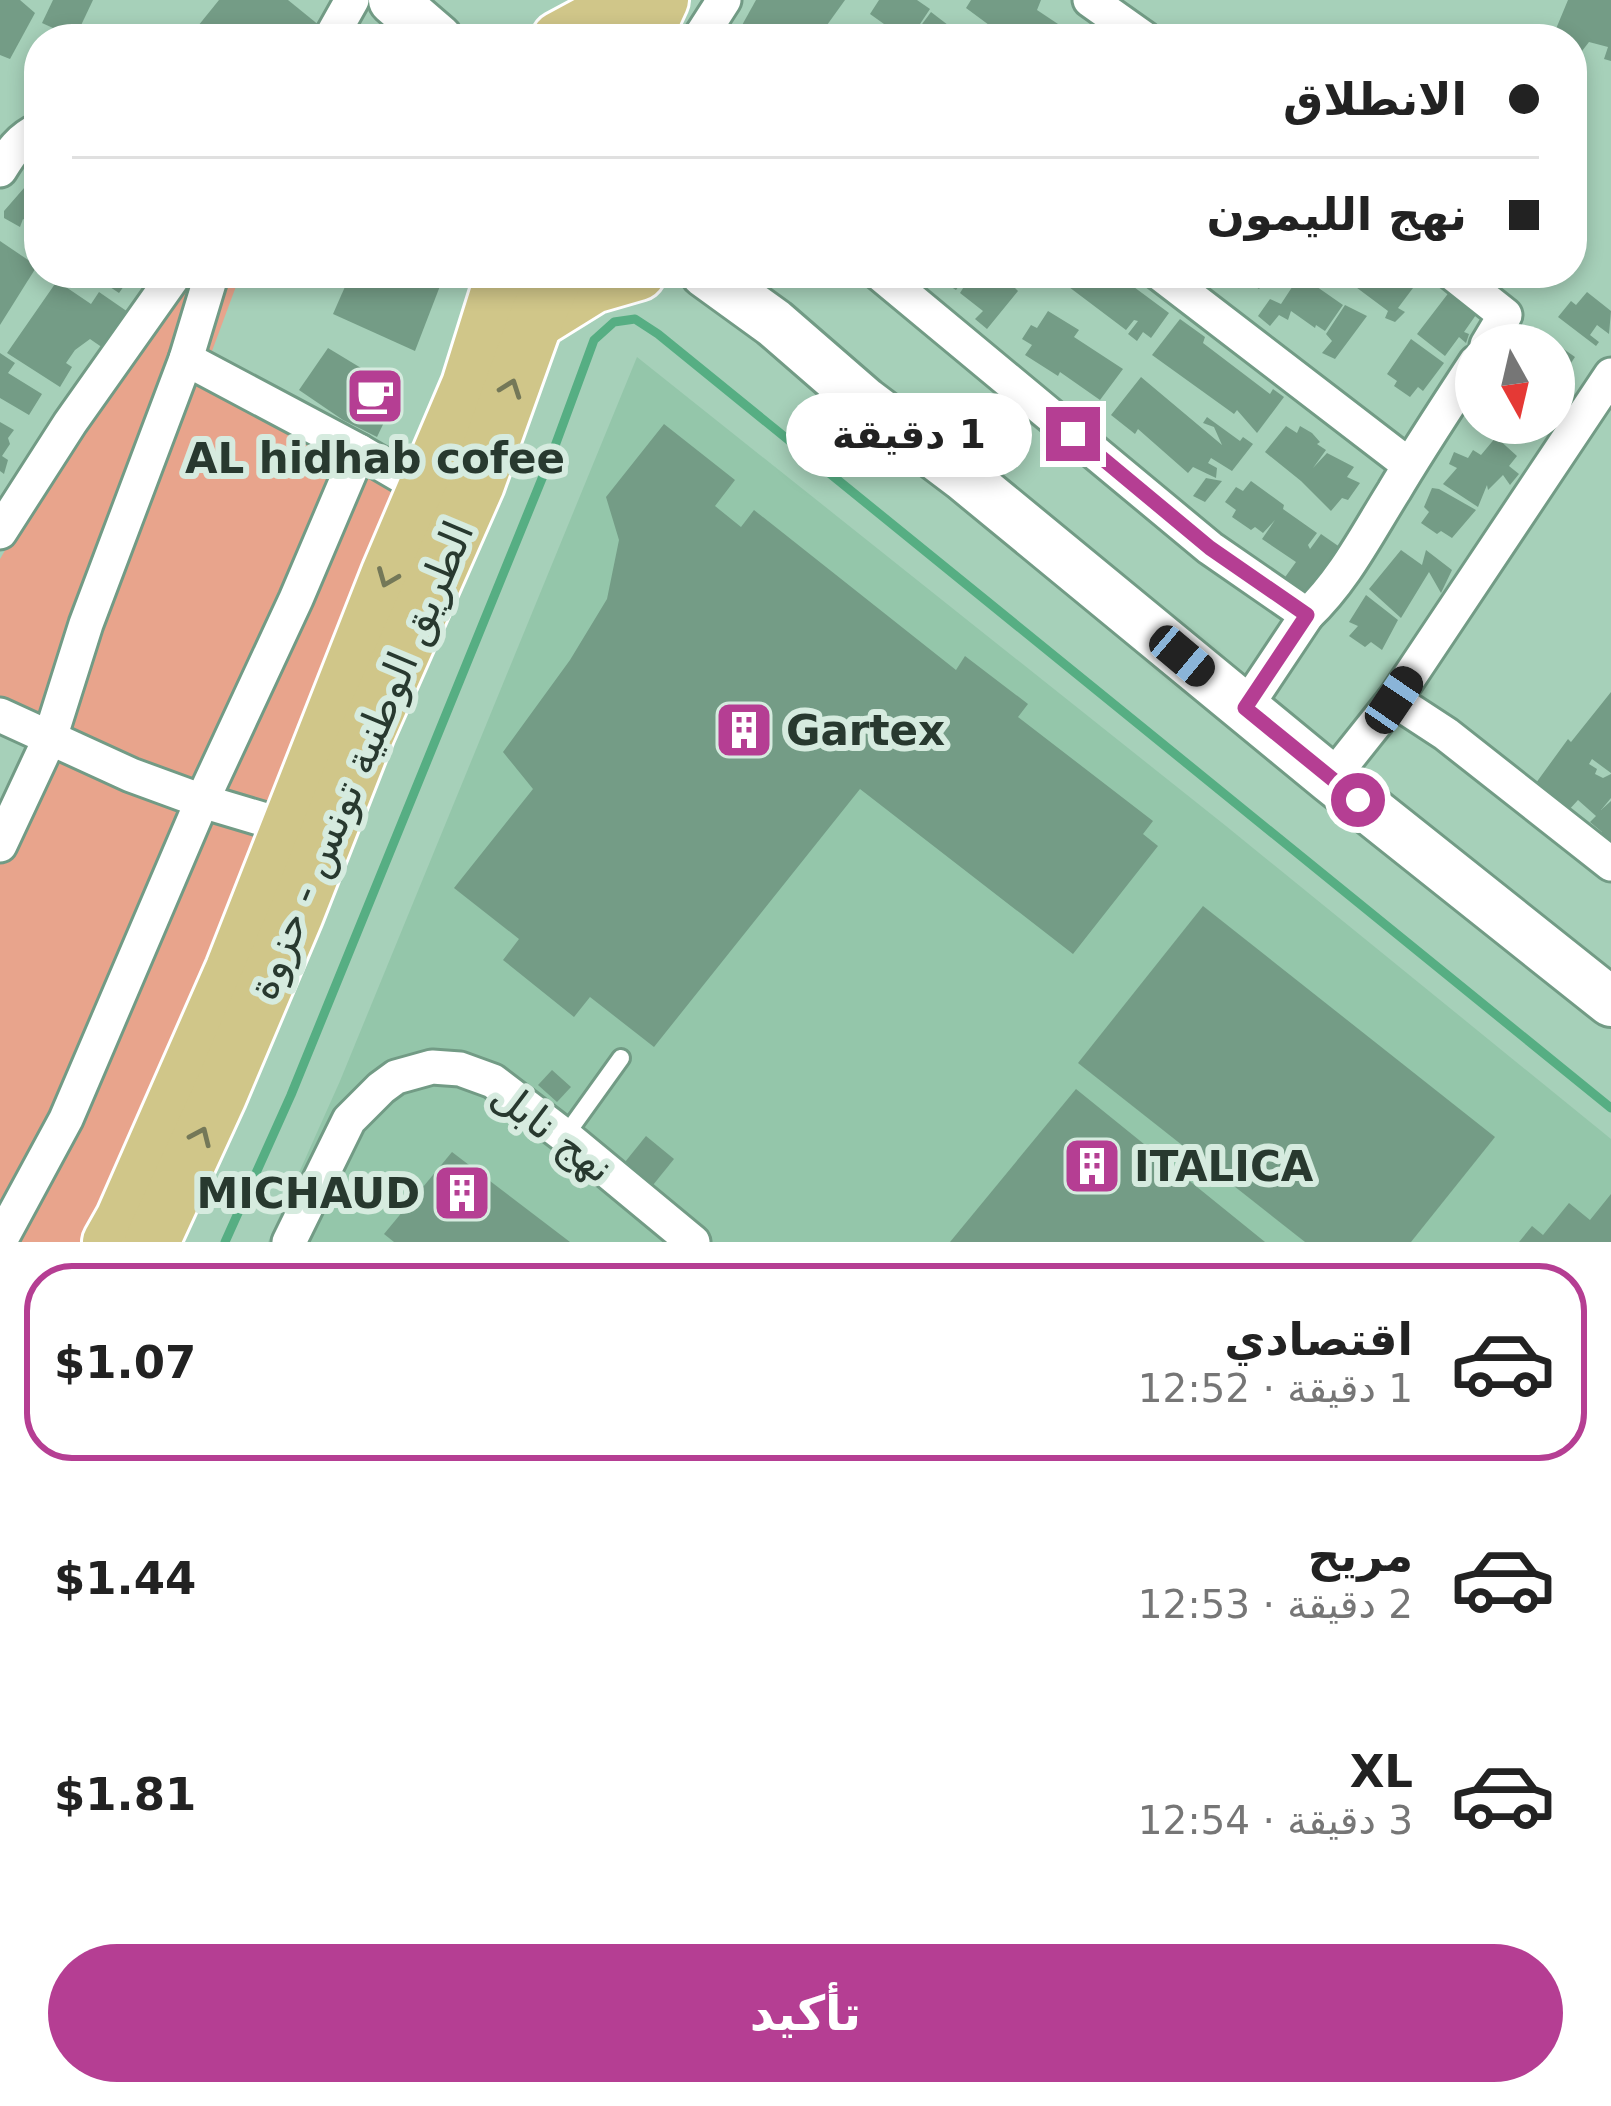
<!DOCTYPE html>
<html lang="ar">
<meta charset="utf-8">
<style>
:root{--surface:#fff;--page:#f6f6f6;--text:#222;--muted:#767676;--line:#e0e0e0;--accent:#b53e93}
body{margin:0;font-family:"DejaVu Sans","Noto Sans Arabic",sans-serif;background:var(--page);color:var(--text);direction:rtl;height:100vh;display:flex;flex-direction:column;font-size:45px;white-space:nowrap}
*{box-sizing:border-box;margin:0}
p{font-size:39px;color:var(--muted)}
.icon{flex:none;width:66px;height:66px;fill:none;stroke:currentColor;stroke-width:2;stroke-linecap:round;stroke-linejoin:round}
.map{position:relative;height:1242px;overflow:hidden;direction:ltr}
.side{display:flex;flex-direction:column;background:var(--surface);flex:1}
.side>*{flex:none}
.top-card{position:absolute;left:24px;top:24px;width:1563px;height:264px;border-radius:48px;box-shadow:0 6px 18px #0003;direction:rtl;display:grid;align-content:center;height:264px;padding:0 48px;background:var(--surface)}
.needle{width:78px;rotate:172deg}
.tools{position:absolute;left:1455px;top:324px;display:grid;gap:24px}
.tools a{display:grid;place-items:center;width:120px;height:120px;border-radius:50%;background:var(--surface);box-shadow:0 6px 18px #0003;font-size:60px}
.end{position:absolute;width:54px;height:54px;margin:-27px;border:15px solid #b53e93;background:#fff;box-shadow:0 0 0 6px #fff}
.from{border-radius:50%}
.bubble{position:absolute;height:84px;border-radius:42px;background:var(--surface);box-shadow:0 6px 18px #0003;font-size:39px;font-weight:700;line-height:84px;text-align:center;direction:rtl}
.car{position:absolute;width:36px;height:72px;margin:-36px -18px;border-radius:15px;box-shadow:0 0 9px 3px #0007;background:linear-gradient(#222 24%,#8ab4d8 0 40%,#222 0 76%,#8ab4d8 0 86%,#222 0)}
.top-card b{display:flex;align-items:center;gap:42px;height:114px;font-size:45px}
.top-card b+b{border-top:3px solid var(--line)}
.top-card i{width:30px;height:30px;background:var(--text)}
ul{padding:21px 0 0;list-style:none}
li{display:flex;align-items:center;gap:36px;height:198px;margin:0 24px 18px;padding:0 24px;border:6px solid transparent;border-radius:48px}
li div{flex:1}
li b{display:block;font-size:45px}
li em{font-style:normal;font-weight:700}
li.active{border-color:var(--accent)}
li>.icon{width:108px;height:108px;stroke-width:1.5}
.primary-button{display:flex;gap:24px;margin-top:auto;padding:24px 48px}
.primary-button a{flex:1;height:138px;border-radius:72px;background:var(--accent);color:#fff;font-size:48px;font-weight:700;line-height:138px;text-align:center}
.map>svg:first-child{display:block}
</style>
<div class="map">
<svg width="1611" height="1242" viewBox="0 0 1611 1242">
<rect width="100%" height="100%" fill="#a6d0b9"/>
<!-- built -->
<polygon fill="#94c6aa" points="637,357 1226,826 1611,1139 1611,1242 268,1242 340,1081"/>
<!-- green -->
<polygon fill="#e8a48c" points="167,273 228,273 238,281 212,351 425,480 91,1242 0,1242 0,815 35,744 0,727 0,559"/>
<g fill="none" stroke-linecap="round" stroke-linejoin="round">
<!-- stream -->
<polyline stroke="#56ae83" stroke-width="9" points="225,1242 291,1095 552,454 594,340 614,322 635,319 658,334 1611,1108"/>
</g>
<!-- building -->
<g fill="#749c86">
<polygon points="0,0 20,0 35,13 10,59 0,55"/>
<polygon points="53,0 93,0 75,38 42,23"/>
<polygon points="219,0 288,0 320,26 310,39 219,39 198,26"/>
<polygon points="756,0 845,0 817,39 743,39 736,36"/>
<polygon points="879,0 917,0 930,9 910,39 905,39 870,14"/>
<polygon points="971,0 1041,0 1037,10 1073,34 1069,39 1008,39 966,8"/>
<polygon points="1568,0 1611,0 1611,61 1604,59 1608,47 1589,42 1582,51 1572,46 1572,39 1559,39 1553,36"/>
<polygon points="931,12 961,35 959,39 911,39"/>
<polygon points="39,158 39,240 28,233 32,223 23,219 20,227 4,218 4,211 31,180 30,171 35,159"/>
<polygon points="0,241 37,266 0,325"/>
<polygon points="89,273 110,273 109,276 124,286 119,293"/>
<polygon points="351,273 445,273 415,351 333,314"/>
<polygon points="929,273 964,273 967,275 956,290"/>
<polygon points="967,273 1000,273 1018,291 987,329 975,319 983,311 960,293 970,277 973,279"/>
<polygon points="1079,273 1115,273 1169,313 1151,338 1143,332 1137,341 1128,334 1138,321 1134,320 1126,330 1069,287"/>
<polygon points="1234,273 1270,273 1259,289"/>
<polygon points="1337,273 1410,273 1419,280 1398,308 1405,312 1395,322 1385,318 1388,311"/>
<polygon points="1300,275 1343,305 1325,331 1316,325 1315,328 1291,311 1288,320 1279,315 1270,326 1258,316 1270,299 1281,304"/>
<polygon points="57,281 91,304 99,292 128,312 103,348 90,339 75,350 66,363 72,367 60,387 7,353"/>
<polygon points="1450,291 1478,312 1464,332 1469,334 1466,343 1459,337 1445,356 1417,334"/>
<polygon points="1587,292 1611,311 1609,334 1597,325 1590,335 1599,342 1596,346 1558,317 1571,301 1576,305"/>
<polygon points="1345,305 1367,316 1335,359 1322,353 1332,341 1326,334"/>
<polygon points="1048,311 1079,330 1074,337 1123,369 1100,400 1060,372 1058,376 1025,355 1032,345 1022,339 1031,325 1037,328"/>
<polygon points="1180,319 1205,337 1203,343 1270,394 1273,389 1284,397 1257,433 1237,410 1234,414 1152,355"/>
<polygon points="1538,331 1575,357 1554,388 1554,345 1527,345"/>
<polygon points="1411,339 1444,363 1423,391 1418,387 1410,397 1394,386 1397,381 1387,374"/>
<polygon points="328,348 399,391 377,437 343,420 299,390"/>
<polygon points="0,353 15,363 8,373 42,394 29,415 0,398"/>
<polygon points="1141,377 1222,445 1214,427 1203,423 1207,417 1240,441 1243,437 1253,444 1232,471 1211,458 1208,463 1217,468 1216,478 1193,467 1188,473 1138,429 1135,434 1111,415"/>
<polygon points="0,422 14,430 8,438 10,444 2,456 8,460 4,474 0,471"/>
<polygon points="664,424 735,480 715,506 741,527 754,510 956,670 965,656 1028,704 1018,717 1153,821 1143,834 1158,846 1073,954 860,789 654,1047 590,997 574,1017 503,960 519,939 454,888 533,789 503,752 570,660 607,599 619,540 606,497"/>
<polygon points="1286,426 1297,433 1300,426 1312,433 1320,442 1317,444 1326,450 1313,468 1327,453 1354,467 1347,477 1360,483 1348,500 1342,498 1331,511 1301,481 1265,452"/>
<polygon points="1496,437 1517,456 1509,466 1519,474 1510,485 1503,475 1488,490 1487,485 1478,507 1443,484 1457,468 1449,464 1454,452 1468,458 1473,450 1481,455"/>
<polygon points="1206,478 1222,481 1205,502 1193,496"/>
<polygon points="1251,481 1284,505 1283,509 1317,533 1308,545 1310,549 1321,534 1344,550 1310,599 1283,580 1296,562 1262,539 1275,520 1263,533 1255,527 1251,530 1232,517 1236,510 1225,502 1236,487 1243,491"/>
<polygon points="1432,488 1439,489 1476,510 1452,538 1441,531 1437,534 1421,523 1429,512 1424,507"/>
<polygon points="1401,550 1422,565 1426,550 1452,570 1441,593 1429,572 1401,618 1369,589"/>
<polygon points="1366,595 1398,620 1382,650 1371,642 1365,647 1349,636 1358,626 1349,622"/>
<polygon points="1611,692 1611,773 1592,759 1589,764 1597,769 1595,774 1603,778 1611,774 1611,798 1601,810 1611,801 1611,850 1597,837 1602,832 1590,822 1596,816 1578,800 1567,812 1536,783 1568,739 1571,742"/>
<polygon points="1203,906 1495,1137 1411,1242 1305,1242 1078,1063"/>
<polygon points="552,1070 571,1087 557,1102 538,1085"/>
<polygon points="1076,1089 1265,1242 950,1242"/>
<polygon points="646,1136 674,1159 653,1185 625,1162"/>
<polygon points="452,1152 570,1242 394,1242 384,1234"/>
<polygon points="1611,1194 1611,1242 1519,1242 1532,1226 1543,1235 1569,1203 1590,1220"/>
</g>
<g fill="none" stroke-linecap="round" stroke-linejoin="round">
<!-- lane casing -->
<g stroke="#729b85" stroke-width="22">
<polyline id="lane" points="565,1136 621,1058"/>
</g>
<!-- street casing -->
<g stroke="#729b85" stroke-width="39">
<g id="street">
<polyline points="1090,0 1145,39"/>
<polyline points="330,39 352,0"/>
<polyline points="699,39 724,0"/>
<path d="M 0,170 C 11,152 20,138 39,130"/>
<path d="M 879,273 L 1210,548 L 1307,615 C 1344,580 1367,534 1394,491 C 1420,447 1448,405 1476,362"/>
<polyline points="1159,273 1409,465"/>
<polyline points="1452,273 1505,315 1487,345"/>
<polyline points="359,451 424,489"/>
<polyline points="0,532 70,423 176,273"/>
<polyline points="1394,700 1446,734 1611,864"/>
<polyline points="1245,708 1307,615"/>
<polyline points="0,715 131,775 202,801 289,827"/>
<polyline points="1331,779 1394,700 1611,375"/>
<polyline points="0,845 50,738 86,624 186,359 212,273"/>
<polyline points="0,1241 66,1119 202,801 296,599 359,451 186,359"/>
<polyline points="289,1242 349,1120 381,1088 396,1077 432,1067 460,1069 493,1081 565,1136 693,1242"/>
</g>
</g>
<!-- secondary casing -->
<g stroke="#729b85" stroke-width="54">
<g id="secondary">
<polyline points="393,0 438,39"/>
<polyline points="705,273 774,323 865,402 963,476 1331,779 1611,1002"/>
</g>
</g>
<!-- primary casing -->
<g stroke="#fff" stroke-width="60">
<g id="primary">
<polyline points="559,39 596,19 614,4"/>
<polyline points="643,39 661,0"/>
<polyline points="535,322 593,286 638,273"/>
<polyline points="110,1242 123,1219 233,969 389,573 469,385 504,273"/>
<polyline points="152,1242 219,1096 296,914 367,733 477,484 538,314 557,273"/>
</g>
</g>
<!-- lane -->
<use href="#lane" stroke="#fff" stroke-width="16"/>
<!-- street -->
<use href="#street" stroke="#fff" stroke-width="33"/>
<!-- secondary -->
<use href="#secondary" stroke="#fff" stroke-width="48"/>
<!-- primary -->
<use href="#primary" stroke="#d0c689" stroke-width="54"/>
</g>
<!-- one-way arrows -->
<defs><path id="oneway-chevron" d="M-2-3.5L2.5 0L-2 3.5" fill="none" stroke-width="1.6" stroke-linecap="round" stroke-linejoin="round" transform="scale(3)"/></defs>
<g stroke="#747858">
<use href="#oneway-chevron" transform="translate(511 388) rotate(-70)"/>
<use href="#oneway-chevron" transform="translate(387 578) rotate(112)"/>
<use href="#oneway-chevron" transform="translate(201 1136) rotate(-66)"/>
</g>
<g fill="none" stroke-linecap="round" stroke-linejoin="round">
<!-- route -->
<polyline stroke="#b53e93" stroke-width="15" points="1073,434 1210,548 1307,615 1245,708 1358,800"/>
</g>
<!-- icons -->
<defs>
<g id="cafe-square" transform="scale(3)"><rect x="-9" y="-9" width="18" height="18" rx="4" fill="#b53e93" stroke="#d6ebdf"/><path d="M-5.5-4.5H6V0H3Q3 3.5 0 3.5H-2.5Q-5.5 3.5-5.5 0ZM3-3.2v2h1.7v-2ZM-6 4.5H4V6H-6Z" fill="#fff"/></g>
<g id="building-square" transform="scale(3)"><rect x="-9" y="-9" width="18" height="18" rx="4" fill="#b53e93" stroke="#d6ebdf"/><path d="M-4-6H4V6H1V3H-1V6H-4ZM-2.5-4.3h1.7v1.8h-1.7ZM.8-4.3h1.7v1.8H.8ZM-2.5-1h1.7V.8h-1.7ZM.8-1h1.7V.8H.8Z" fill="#fff"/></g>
</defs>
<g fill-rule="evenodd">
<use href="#cafe-square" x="375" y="396"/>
<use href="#building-square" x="744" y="730"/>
<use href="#building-square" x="1092" y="1166"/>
<use href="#building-square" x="462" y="1193"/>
</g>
<g text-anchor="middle" stroke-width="12" stroke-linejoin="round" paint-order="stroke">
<!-- poi labels -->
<g font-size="42" font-weight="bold" fill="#28392f" stroke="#d6ebdf" text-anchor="start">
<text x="375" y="473" text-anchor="middle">AL hidhab cofee</text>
<text x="786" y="745">Gartex</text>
<text x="1134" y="1181">ITALICA</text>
<text x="420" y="1208" text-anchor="end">MICHAUD</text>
</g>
<!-- street labels -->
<g font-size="42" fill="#28392f" stroke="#d6ebdf">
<text transform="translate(360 760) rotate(-67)" y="15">الطريق الوطنية تونس - حزوة</text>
<text transform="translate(553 1131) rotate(37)" y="15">نهج نابل</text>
</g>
</g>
</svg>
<div class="tools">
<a><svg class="needle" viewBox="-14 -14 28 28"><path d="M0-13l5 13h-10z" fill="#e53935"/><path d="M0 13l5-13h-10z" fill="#767676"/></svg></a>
</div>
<i class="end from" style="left:1358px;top:800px"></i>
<i class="end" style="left:1073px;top:434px"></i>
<div class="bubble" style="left:786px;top:393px;width:246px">1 دقيقة</div>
<i class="car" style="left:1182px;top:656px;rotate:130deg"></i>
<i class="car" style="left:1394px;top:700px;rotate:34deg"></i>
<div class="top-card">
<b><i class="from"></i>الانطلاق</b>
<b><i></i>نهج الليمون</b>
</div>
</div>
<section class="side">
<ul>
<li class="active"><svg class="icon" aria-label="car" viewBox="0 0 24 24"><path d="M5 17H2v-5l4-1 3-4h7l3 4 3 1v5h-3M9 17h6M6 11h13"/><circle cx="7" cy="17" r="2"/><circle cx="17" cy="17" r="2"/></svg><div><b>اقتصادي</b><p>1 دقيقة · 12:52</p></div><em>$1.07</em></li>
<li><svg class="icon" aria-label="car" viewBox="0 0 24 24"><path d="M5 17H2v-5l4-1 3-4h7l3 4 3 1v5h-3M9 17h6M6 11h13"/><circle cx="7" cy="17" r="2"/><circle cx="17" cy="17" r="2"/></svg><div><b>مريح</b><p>2 دقيقة · 12:53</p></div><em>$1.44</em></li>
<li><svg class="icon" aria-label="car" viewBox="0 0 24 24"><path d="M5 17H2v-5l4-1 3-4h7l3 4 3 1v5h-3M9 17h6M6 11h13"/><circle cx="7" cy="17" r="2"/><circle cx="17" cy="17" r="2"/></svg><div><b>XL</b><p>3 دقيقة · 12:54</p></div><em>$1.81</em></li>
</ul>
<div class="primary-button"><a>تأكيد</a></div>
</section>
